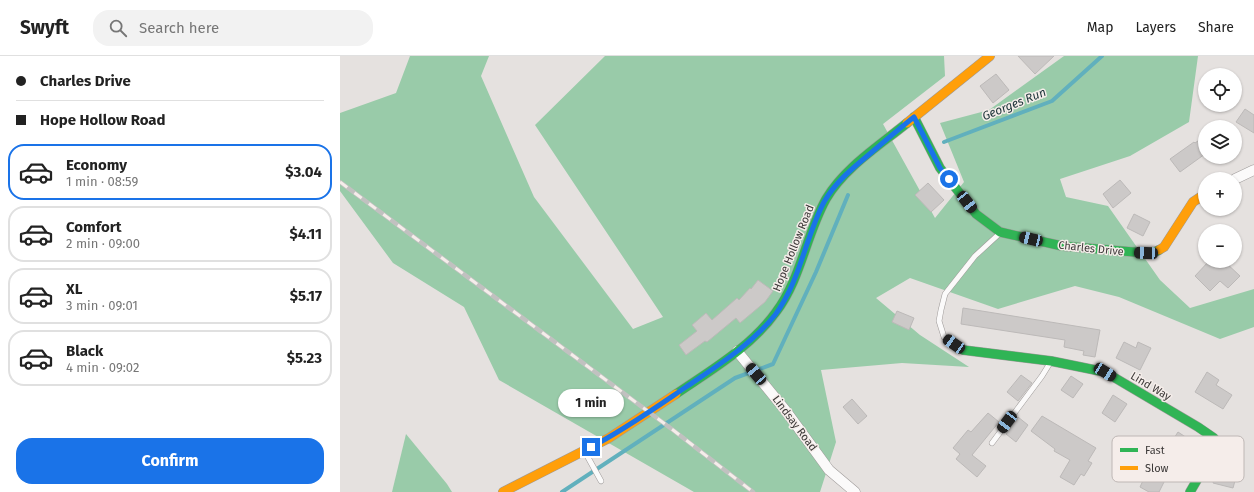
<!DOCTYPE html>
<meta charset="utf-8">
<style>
:root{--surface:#fff;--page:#f2f2f2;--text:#222;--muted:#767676;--line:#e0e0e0;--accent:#1a73e8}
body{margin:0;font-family:"Fira Sans",sans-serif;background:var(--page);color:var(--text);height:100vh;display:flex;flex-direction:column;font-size:15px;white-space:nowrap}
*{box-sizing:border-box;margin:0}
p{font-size:13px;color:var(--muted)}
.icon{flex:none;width:22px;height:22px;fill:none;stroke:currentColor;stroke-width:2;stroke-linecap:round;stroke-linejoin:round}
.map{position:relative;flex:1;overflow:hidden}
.details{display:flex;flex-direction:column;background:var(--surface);width:340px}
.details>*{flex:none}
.guide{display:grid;align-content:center;height:88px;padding:0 16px;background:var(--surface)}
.controls{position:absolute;left:858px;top:12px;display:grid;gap:8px}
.controls a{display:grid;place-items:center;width:44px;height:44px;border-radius:50%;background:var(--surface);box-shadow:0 1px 3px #0004;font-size:20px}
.end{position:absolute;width:18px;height:18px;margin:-9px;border:5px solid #1a73e8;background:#fff;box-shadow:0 0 0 2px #fff}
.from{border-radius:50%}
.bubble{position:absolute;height:28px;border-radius:14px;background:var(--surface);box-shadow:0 1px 3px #0004;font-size:13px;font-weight:700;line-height:28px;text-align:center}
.car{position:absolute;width:12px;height:24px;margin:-12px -6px;border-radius:5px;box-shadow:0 0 3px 1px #0007;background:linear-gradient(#222 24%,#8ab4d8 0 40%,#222 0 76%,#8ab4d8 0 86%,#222 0)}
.guide b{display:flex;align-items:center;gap:14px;height:38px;font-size:15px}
.guide b+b{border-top:1px solid var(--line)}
.guide i{width:10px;height:10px;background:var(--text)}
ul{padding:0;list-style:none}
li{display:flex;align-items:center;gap:12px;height:56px;margin:0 8px 6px;padding:0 8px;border:2px solid var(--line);border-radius:16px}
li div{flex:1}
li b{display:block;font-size:15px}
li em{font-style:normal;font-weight:700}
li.current{border-color:var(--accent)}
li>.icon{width:36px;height:36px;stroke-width:1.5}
.action{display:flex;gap:8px;margin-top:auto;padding:8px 16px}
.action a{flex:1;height:46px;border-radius:16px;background:var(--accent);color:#fff;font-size:16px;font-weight:700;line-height:46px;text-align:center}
header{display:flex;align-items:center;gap:24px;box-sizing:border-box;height:56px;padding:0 20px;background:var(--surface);border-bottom:1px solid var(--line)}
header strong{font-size:19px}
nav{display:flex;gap:22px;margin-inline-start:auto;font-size:14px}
.search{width:280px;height:36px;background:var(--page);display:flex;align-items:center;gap:10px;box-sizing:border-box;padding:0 14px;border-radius:16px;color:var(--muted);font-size:15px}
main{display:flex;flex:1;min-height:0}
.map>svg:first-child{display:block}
</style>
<header>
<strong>Swyft</strong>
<div class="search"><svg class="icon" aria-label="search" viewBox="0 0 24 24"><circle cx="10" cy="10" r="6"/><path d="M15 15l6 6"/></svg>Search here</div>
<nav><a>Map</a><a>Layers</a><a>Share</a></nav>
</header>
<main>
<section class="details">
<div class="guide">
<b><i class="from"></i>Charles Drive</b>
<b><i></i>Hope Hollow Road</b>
</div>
<ul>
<li class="current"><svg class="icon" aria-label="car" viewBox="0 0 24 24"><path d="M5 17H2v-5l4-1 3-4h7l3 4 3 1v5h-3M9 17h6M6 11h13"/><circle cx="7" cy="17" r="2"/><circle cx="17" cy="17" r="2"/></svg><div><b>Economy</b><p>1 min · 08:59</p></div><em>$3.04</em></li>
<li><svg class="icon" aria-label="car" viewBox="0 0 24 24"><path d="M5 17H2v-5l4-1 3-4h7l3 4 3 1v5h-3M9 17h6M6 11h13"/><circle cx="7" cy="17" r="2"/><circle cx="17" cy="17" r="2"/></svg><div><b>Comfort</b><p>2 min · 09:00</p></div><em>$4.11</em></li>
<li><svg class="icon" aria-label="car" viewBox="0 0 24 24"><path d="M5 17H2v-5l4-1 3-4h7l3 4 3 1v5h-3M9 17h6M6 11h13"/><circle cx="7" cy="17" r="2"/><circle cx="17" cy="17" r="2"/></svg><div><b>XL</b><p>3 min · 09:01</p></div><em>$5.17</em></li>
<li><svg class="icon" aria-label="car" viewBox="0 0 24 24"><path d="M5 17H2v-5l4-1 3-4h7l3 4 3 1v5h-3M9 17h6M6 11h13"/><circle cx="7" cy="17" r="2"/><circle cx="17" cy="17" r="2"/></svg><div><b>Black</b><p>4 min · 09:02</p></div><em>$5.23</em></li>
</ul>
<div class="action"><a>Confirm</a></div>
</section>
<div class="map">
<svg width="914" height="436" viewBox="0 0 914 436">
<rect width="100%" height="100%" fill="#e5e1df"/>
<!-- forest -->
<g fill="#99cba9">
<polygon points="70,0 149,0 141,20 194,141 293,273 323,261 195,69 265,0 604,0 605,20 543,68 595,162 624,126 600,67 649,54 724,0 858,0 849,66 790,100 720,123 726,141 768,150 820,224 850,252 914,233 914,271 880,283 779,241 735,230 658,253 570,222 536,242 580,279 629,311 562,307 481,314 496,386 480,436 354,436 159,324 124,251 53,207 0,135 0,57 56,37"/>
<polygon points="66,378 107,428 112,436 52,436"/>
</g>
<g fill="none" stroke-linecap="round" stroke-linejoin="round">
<!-- stream -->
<g stroke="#61b0bd" stroke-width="4">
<polyline points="604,86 712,45 762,0"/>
<polyline points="222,436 395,322 433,308 476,216 508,139"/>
</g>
</g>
<!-- building -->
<g fill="#ccc9c8" stroke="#bcb9b8">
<polygon points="678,0 714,0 695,18"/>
<polygon points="656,18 669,34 653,47 640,30"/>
<polygon points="905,53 914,59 914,77 896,66"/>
<polygon points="865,80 865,98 840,116 830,103 854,86 855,87"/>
<polygon points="780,124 791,137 773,152 763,138"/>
<polygon points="588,127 604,144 591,156 575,139"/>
<polygon points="794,158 810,166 803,180 787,172"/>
<polygon points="869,205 884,205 900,220 888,232 880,225 870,235 855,220"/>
<polygon points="418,224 433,235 425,246 400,267 396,262 367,286 365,285 346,299 339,289 357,275 352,269 366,257 372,264 397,242 399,244 410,232 411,233"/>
<polygon points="623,252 760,274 755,301 743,299 744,295 724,291 725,284 621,268"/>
<polygon points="557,255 574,262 569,274 552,266"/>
<polygon points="784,286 796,292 798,286 811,292 800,314 776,302"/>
<polygon points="867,316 879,324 876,329 892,339 883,353 855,336"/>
<polygon points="681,319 692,327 678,345 667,336"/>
<polygon points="731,320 743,328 733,342 721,334"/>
<polygon points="773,339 787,348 775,366 762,357"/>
<polygon points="512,343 527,360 518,368 503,351"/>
<polygon points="648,357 659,366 632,399 646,410 637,421 616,403 620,398 613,392 628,374 631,376"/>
<polygon points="702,360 756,392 748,405 752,407 744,420 741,418 734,429 720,421 730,404 714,395 715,393 691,375"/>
<polygon points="678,361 688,369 676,386 666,378"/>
<polygon points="838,376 850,384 843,394 846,396 840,406 839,405 836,410 833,408 819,436 809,436 800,431 807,416 808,416 811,411 814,413"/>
<polygon points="883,406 899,410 893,432 873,427 878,410 882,411"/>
</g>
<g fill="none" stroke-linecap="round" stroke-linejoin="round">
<!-- lane casing -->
<g stroke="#9e9a99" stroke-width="6">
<g id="lane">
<polyline points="623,294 604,281 599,265 601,254 605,238 635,200 659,178"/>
<polyline points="652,387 702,320 710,307"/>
<polyline points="245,396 261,425"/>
</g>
</g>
<!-- street casing -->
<g stroke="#9e9a99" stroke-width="11">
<g id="street">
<polyline points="895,123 914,114"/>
<polyline points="397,295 446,355 489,414 515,436"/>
</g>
</g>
<!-- fast casing -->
<g stroke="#9e9a99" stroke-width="10">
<g id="fast">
<polyline points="574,61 600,112 636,158 660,176 722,190 806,197 815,196 819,194"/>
<polyline points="623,294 711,305 765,316 858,371 874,382 875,393 850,436"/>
<path d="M 336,338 C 371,314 411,291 436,256 C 461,223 466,179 486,143 C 504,112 540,89 567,67"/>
</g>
</g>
<!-- slow casing -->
<g stroke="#9e9a99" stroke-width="10">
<g id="slow">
<polyline points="567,67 650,0"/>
<polyline points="819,194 824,191 853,146 865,138"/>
<polyline points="163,436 269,382 336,338"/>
</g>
</g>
<!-- lane -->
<use href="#lane" stroke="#fbfafa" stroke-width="5"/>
<!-- street -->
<use href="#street" stroke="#fbfafa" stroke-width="10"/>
<!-- fast -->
<use href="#fast" stroke="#30b455" stroke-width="9"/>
<!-- slow -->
<use href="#slow" stroke="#ff9f0a" stroke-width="9"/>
<!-- rail casing -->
<g stroke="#c1c1c0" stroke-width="4.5">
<polyline id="rail" points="0,126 333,374 413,436"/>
</g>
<!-- rail -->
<use href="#rail" stroke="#f5edea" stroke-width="3" stroke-dasharray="9" stroke-linecap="butt"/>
</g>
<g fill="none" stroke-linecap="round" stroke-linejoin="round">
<!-- route -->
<path stroke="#1a73e8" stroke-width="5" d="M 251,391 C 284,374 315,352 346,331 C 377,310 411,289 435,259 C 460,226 465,182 484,146 C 496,125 514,111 532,96 C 546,84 560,72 574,61 L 600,112 L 609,123"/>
</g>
<g text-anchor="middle" stroke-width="3" stroke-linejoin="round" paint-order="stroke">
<!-- street labels -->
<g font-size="11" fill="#3d3a39" stroke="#f5edea">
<text transform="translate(453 192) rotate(-68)" y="4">Hope Hollow Road</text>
<text transform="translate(751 192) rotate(6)" y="4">Charles Drive</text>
<text transform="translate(811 330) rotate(31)" y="4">Lind Way</text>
<text transform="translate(455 367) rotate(53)" y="4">Lindsay Road</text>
</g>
<!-- water labels -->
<g font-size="12" font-style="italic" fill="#1b3338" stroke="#f5edea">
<text transform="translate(674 48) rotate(-22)" y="4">Georges Run</text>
</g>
</g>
<!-- legend -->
<rect x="772" y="380" width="132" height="46" rx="6" fill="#f5edea" stroke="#beb7b5" stroke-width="1"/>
<rect x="780" y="392" width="18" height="4" fill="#30b455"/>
<rect x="780" y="410" width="18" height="4" fill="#ff9f0a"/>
<g font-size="11" fill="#3d3a39">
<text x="805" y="398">Fast</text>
<text x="805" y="416">Slow</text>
</g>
</svg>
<div class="controls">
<a><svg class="icon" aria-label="locate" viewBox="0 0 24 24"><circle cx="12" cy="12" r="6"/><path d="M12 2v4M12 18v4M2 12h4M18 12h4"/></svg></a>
<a><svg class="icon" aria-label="layers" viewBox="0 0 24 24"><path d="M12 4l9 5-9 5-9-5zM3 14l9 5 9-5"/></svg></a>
<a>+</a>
<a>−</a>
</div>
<i class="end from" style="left:609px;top:123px"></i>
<i class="end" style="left:251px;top:391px"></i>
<div class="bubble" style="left:218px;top:333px;width:66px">1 min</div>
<i class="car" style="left:627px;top:146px;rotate:142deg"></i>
<i class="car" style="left:691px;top:183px;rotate:283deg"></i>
<i class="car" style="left:806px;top:197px;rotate:272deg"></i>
<i class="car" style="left:614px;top:288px;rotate:304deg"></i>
<i class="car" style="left:765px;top:316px;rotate:121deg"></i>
<i class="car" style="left:416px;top:318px;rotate:320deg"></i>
<i class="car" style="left:667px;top:366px;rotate:217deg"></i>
</div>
</main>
